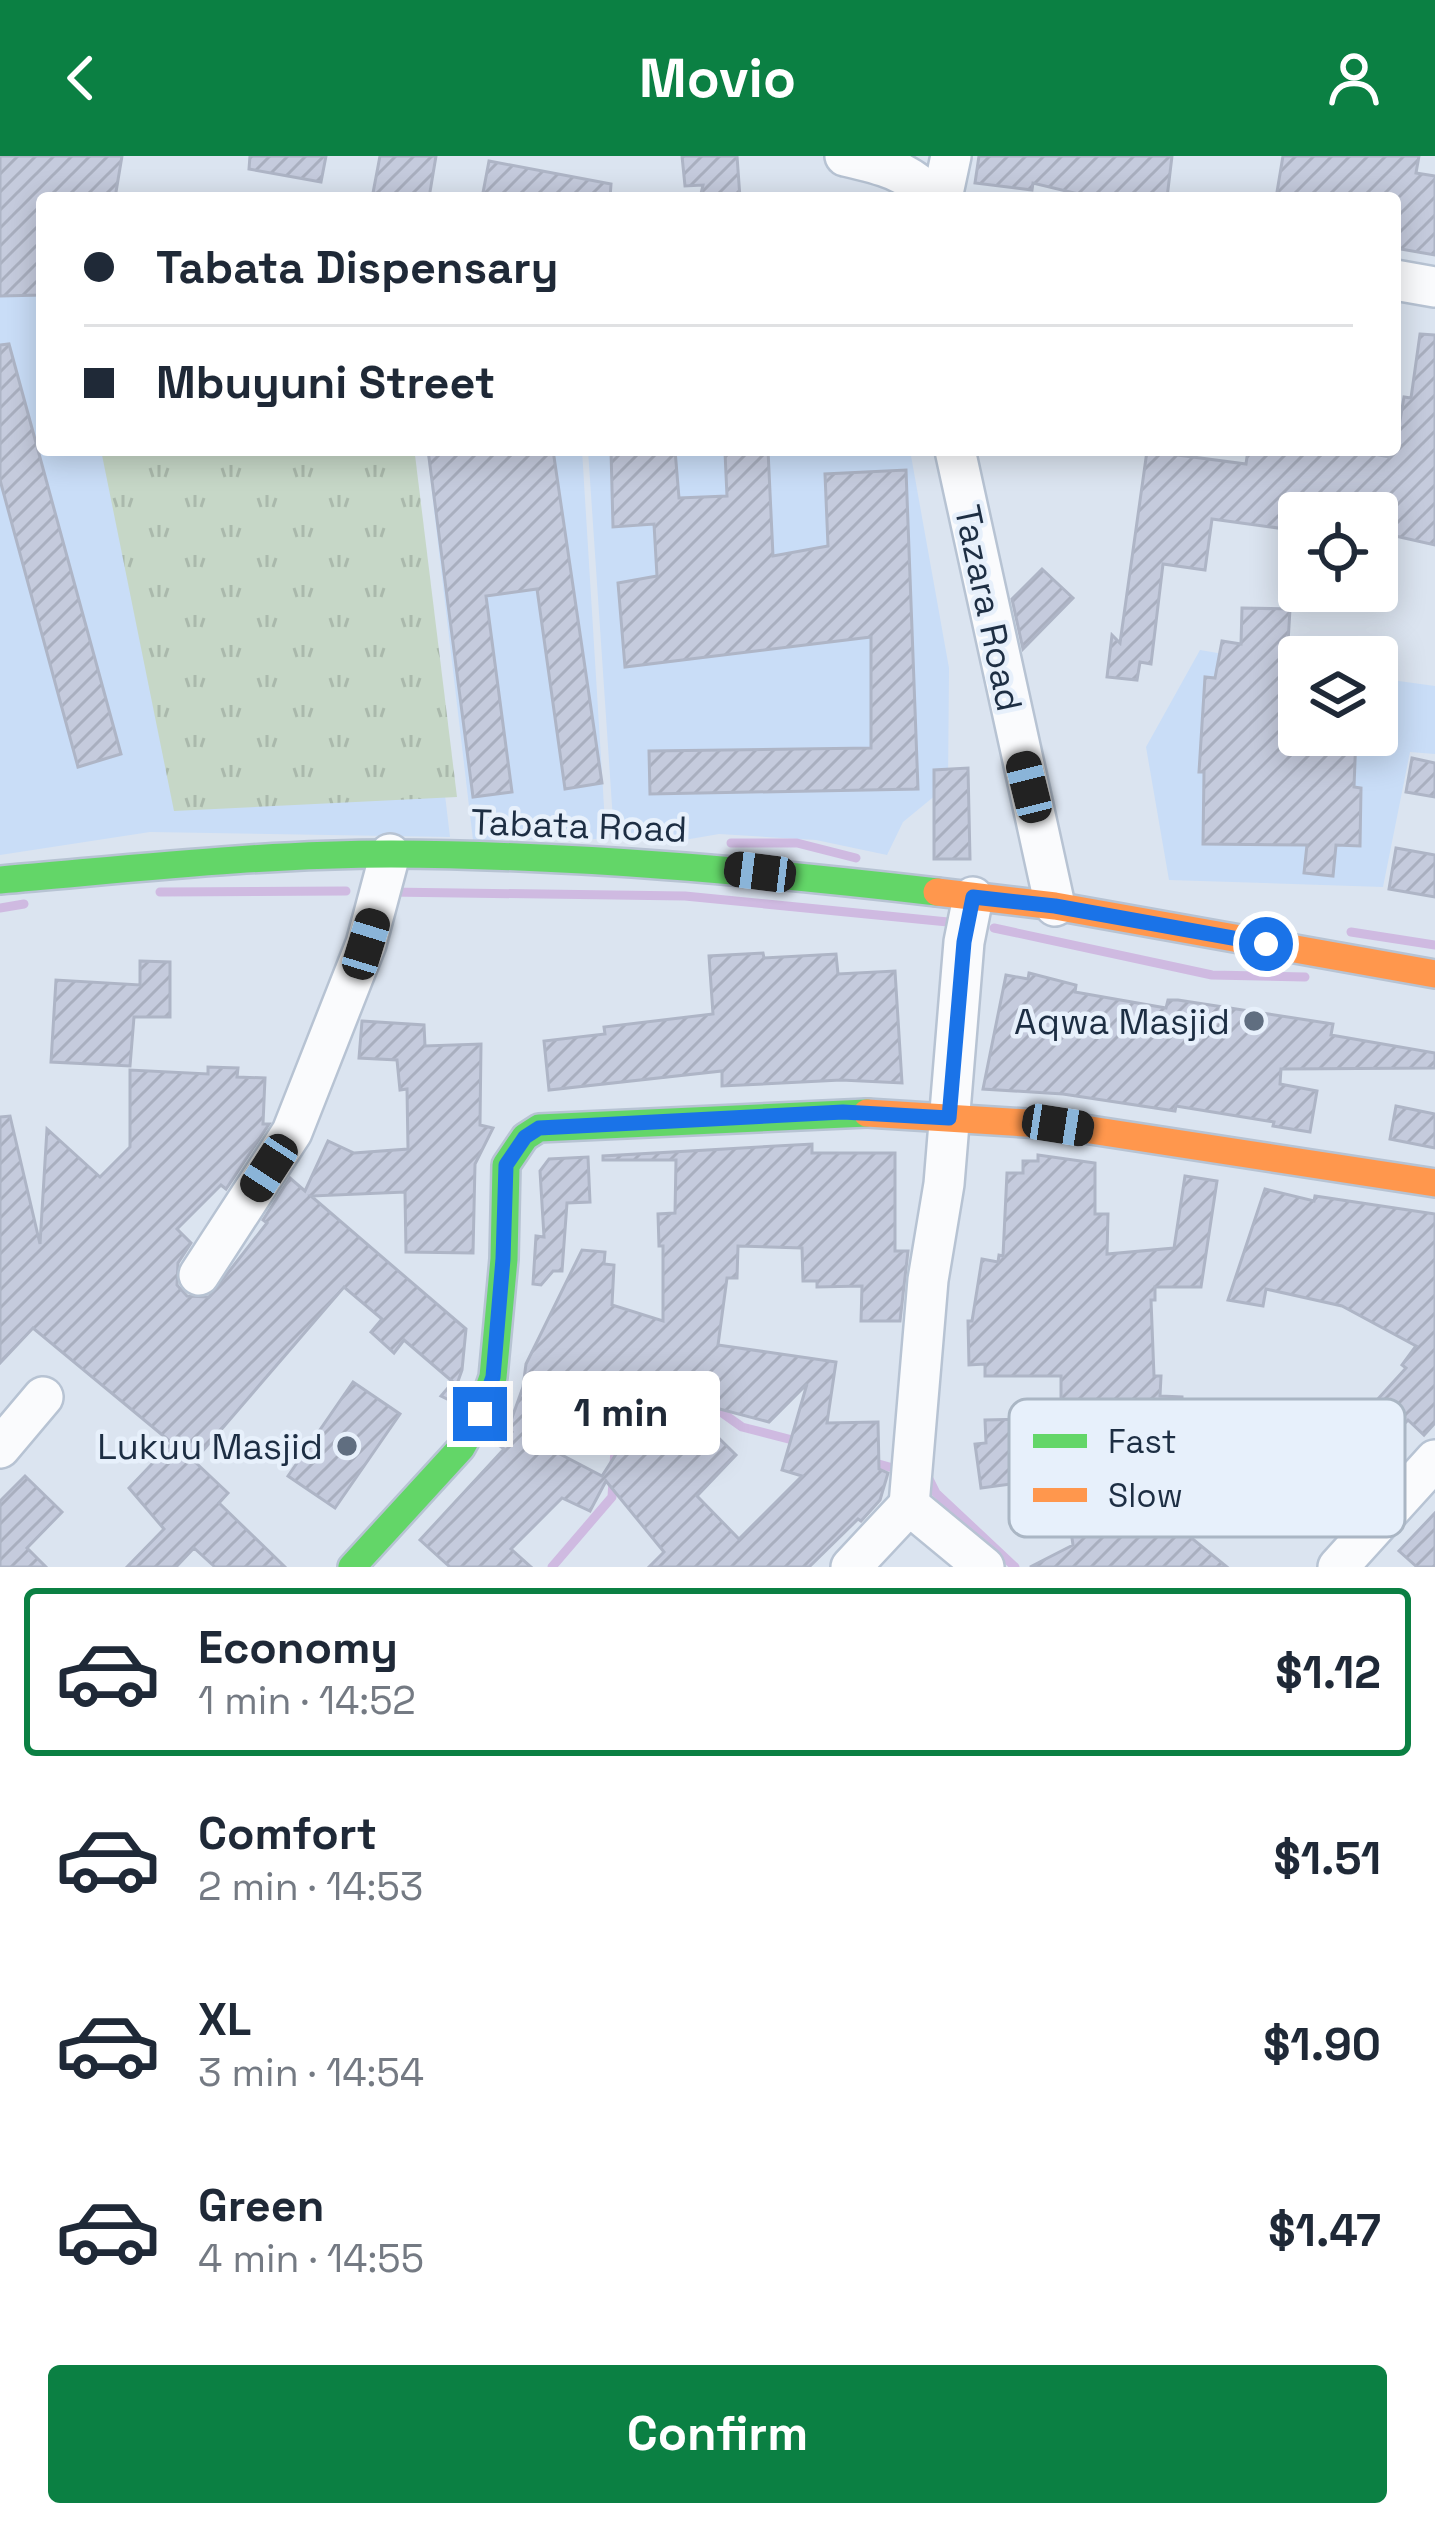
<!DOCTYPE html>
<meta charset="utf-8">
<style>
:root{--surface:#fff;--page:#f2f2f3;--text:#1f2937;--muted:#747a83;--line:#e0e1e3;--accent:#0b8043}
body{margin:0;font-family:"Space Grotesk",sans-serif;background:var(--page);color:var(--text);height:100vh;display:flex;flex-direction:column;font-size:45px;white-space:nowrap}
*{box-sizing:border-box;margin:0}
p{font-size:39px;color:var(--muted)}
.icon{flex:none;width:66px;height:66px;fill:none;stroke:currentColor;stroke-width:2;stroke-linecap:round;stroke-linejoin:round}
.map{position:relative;height:1411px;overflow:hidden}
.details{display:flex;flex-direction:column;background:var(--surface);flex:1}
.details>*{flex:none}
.top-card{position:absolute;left:36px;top:36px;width:1365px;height:264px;border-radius:12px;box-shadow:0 6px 30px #0003;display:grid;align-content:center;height:264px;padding:0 48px;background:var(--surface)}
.fabs{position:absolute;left:1278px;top:336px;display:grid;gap:24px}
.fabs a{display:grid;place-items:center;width:120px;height:120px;border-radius:12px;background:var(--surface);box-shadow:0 6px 30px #0003;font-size:60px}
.end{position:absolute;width:54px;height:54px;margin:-27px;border:15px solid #1a73e8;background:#fff;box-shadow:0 0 0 6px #fff}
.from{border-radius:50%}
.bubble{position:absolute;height:84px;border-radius:12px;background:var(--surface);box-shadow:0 6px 30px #0003;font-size:39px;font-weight:700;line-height:84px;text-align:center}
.car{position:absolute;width:36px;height:72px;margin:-36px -18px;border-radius:15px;box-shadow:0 0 9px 3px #0007;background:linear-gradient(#222 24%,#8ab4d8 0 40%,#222 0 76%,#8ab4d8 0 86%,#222 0)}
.top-card b{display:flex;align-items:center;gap:42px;height:114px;font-size:45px}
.top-card b+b{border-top:3px solid var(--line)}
.top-card i{width:30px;height:30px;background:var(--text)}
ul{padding:21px 0 0;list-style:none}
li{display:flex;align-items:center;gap:36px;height:168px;margin:0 24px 18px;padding:0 24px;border:6px solid transparent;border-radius:12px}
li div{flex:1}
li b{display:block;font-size:45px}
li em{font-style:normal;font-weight:700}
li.active{border-color:var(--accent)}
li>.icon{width:108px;height:108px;stroke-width:1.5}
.primary-button{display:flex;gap:24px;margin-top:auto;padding:24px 48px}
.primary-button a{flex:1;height:138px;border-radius:12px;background:var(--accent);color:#fff;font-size:48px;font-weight:700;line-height:138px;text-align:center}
header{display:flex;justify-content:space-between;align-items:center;height:156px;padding:0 48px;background:var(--accent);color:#fff;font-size:54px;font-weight:700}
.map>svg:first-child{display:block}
</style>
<header><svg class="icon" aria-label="back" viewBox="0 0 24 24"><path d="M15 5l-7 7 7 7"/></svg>Movio<svg class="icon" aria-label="person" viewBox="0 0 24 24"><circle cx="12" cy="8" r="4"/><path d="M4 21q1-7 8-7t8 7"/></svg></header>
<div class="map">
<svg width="1435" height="1411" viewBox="0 0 1435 1411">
<defs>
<pattern id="park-tufts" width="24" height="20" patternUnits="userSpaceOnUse" patternTransform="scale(3)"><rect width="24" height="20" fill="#c6d7c7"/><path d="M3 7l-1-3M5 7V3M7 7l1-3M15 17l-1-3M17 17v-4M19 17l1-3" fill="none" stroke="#aab9ac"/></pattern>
<pattern id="building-hatch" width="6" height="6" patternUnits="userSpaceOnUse" patternTransform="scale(3)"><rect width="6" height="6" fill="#c5cbdd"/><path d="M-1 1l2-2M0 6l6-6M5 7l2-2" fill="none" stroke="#a9afbf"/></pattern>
</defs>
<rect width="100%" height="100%" fill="#dbe4f0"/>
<!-- built -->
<g fill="#c9ddf7">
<polygon points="0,88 42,89 42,294 404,294 450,681 150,676 0,699"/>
<polygon points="427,294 582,294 606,683 473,684"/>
<polygon points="588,294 910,294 949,512 948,629 903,666 887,699 816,684 719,678 667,687 614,679"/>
<polygon points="1200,494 1299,511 1299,579 1377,579 1377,522 1435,530 1435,598 1410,596 1383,731 1169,724 1146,591"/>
</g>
<!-- park -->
<polygon fill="url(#park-tufts)" points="101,294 347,294 415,299 457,641 174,655"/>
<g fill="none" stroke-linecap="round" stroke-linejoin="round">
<!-- stream -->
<g stroke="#cfbae1" stroke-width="9">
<polyline points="731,687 797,687 856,702"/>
<polyline points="160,736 346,735"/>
<polyline points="389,736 685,740 958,767"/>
<polyline points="0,752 24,748"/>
<polyline points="994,772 1212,819 1305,821"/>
<polyline points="1351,776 1435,789"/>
<polyline points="707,1246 742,1271 800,1286"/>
<polyline points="868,1305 900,1314 900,1310"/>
<polyline points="928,1321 936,1337 1015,1411"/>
<polyline points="552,1411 612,1341 616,1277 641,1238"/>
</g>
</g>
<!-- building -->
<g fill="url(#building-hatch)" stroke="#aeb5c6" stroke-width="3" fill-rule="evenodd">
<polygon points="0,0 122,0 115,42 42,42 42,139 0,140"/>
<polygon points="250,0 326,0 321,26 249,13"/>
<polygon points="380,0 436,0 429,42 373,37"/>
<polygon points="682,0 737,0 740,42 700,42 703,29 685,30"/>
<polygon points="979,0 1172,0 1167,42 1095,42 1033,27 1032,34 975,27"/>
<polygon points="1283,0 1419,0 1416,17 1435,20 1435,99 1395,92 1395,42 1276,42"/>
<polygon points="489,5 611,28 610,42 482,42"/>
<polygon points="1420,178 1435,179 1435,389 1378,376 1382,359 1377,357 1297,346 1293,374 1212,363 1205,414 1163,408 1151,508 1140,506 1137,524 1107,521 1112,479 1120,487 1147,295 1246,308 1248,294 1355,294 1389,301 1391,294 1395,294 1404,241 1411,242"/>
<polygon points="9,188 121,598 78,611 0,324 0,189"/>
<polygon points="428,294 553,294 602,627 565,633 537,433 486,440 512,636 473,641"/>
<polygon points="611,294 675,294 679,342 727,340 725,296 768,294 773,400 828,390 825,318 906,314 918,633 650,638 649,595 871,592 871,481 625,511 618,427 657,420 654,368 613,371"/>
<polygon points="1042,413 1073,442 1023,493 1012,443"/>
<polygon points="1242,452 1290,453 1285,537 1299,537 1299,579 1356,579 1354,631 1361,632 1360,690 1336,689 1333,720 1304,717 1307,689 1203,688 1204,616 1199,616 1205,521 1215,522 1222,485 1241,488"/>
<polygon points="1412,602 1435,607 1435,641 1406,636"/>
<polygon points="968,612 970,703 934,703 934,614"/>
<polygon points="1396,692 1435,699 1435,741 1389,733"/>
<polygon points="763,797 764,802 836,798 838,818 895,815 902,927 841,924 722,930 722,915 549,934 544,885 605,878 604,871 713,858 709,800"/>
<polygon points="140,805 170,806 170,861 134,861 130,910 51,906 56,824 140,829"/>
<polygon points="1029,817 1076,829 1075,836 1166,852 1168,844 1178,844 1333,868 1331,879 1435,897 1435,912 1281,913 1280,928 1317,935 1310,976 1273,970 1274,966 1176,950 1175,955 1063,938 983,933 1006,819 1028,823"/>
<polygon points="362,865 424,869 425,890 481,888 480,969 493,972 475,1008 473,1097 406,1096 405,1036 311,1040 466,1173 462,1214 451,1245 441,1240 453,1226 404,1184 394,1197 371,1176 382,1163 344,1131 194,1305 228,1337 219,1347 285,1411 215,1411 194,1392 176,1411 127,1411 164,1373 129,1332 172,1287 33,1172 0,1207 0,961 10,960 40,1088 47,973 100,1021 130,991 130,914 208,918 208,911 238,912 237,921 265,922 263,968 269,968 226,1033 221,1029 177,1073 191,1087 178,1107 177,1129 187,1140 209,1141 267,1067 263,1064 290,1022 305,1035 328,985 354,997 408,993 407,933 400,934 397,904 359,902"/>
<polygon points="1396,950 1435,958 1435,992 1390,983"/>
<path d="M 812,988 L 812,997 L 895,997 L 895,1095 L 908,1095 L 900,1165 L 861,1165 L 862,1130 L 817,1131 L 817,1125 L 803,1125 L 802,1092 L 738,1090 L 737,1122 L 727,1122 L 718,1189 L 836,1206 L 827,1267 L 878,1266 L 879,1313 L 888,1317 L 880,1344 L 861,1365 L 858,1363 L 809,1411 L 649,1411 L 664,1396 L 606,1325 L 590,1355 L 562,1342 L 511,1393 L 531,1411 L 450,1411 L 420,1384 L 504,1293 L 500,1290 L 512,1276 L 508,1273 L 523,1231 L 526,1208 L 582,1094 L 605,1096 L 604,1108 L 614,1109 L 612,1149 L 663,1165 L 663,1090 L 659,1090 L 658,1058 L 675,1057 L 676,1004 L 603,1004 L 603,1000 ZM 572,1220 L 647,1250 L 602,1320 L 560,1298 L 541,1282 ZM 807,1228 L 782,1314 L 802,1320 L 739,1383 L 697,1340 L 736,1299 L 678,1242 L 769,1266 Z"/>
<polygon points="1038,999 1095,1007 1095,1058 1108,1058 1107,1098 1174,1092 1185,1020 1217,1025 1201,1131 1155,1131 1155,1144 1151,1144 1154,1220 1161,1220 1160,1240 1182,1241 1182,1333 1134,1335 1227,1411 1030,1411 1073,1389 1062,1312 1094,1311 1090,1266 1061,1265 1061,1220 985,1220 985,1208 969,1209 968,1165 972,1165 982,1103 998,1106 999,1099 1003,1100 1007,1017 1023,1017 1023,1005 1038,1005"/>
<polygon points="588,1001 590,1046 567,1047 562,1115 553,1115 541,1129 533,1128 536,1080 544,1081 540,1015 549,1003"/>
<polygon points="1265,1033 1314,1045 1315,1040 1435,1058 1435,1267 1424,1279 1408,1264 1323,1353 1285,1317 1345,1254 1357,1266 1406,1212 1402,1209 1416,1190 1342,1150 1266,1133 1263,1150 1228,1144"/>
<polygon points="353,1226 400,1258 335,1352 288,1320"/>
<polygon points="1024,1263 1032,1325 981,1332 975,1288 986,1287 985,1264"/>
<polygon points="25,1320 62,1356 27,1392 46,1411 0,1411 0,1345"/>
<polygon points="1435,1357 1435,1411 1417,1411 1399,1395"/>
</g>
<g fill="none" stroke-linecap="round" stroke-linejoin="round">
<!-- street casing -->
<g stroke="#b7c3d3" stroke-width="44">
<g id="street">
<path d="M 845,0 C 880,8 908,14 933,42"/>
<polyline points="942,42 951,0"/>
<polyline points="1395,124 1435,131"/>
<polyline points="955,294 1055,750"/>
<polyline points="199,1119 292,976 366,788 390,698"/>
<polyline points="0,1292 43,1241"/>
<polyline points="909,1349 928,1124 944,1028 964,786 973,741"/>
<polyline points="909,1349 984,1411"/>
<polyline points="851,1411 909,1349"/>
<polyline points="1338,1411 1435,1304"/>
</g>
</g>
<!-- fast casing -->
<g stroke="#b7c3d3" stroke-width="32">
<g id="fast">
<path d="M 0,724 C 130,713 261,698 391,698 C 574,699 756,715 937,736"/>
<polyline points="352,1411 461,1292 480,1258 493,1221 504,1103 506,1009 525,981 539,972 867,957"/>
</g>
</g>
<!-- slow casing -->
<g stroke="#b7c3d3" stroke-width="32">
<g id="slow">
<polyline points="937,736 1055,750 1435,818"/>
<polyline points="867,957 1058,969 1435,1027"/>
</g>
</g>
<!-- street -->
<use href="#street" stroke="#fafbfd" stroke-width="39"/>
<!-- fast -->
<use href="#fast" stroke="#63d668" stroke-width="27"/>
<!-- slow -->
<use href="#slow" stroke="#ff974d" stroke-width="27"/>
</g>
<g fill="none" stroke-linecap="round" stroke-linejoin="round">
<!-- route -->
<polyline stroke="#1a73e8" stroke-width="15" points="480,1258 493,1221 503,1103 506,1009 525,981 539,972 843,956 949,962 964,786 973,741 1055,750 1266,788"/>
</g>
<!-- markers -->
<g fill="#606e80" stroke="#e7f0fb" stroke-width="4.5">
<circle cx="1254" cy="865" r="12"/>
<circle cx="347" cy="1290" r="12"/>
</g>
<g text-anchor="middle" stroke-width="9" stroke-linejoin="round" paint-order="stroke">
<!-- street labels -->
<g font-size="36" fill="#1d2e43" stroke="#e7f0fb">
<text transform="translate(989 452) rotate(78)" y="13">Tazara Road</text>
<text transform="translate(579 669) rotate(2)" y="13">Tabata Road</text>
</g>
<!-- poi labels -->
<g font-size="36" fill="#1d2e43" stroke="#e7f0fb" text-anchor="end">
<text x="1230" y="878">Aqwa Masjid</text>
<text x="323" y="1303">Lukuu Masjid</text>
</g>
</g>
<!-- legend -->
<rect x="1009" y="1243" width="396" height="138" rx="18" fill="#e7f0fb" stroke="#aab6c4" stroke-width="3"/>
<rect x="1033" y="1278" width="54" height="14" fill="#63d668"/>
<rect x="1033" y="1332" width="54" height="14" fill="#ff974d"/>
<g font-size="33" fill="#1d2e43">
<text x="1108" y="1297">Fast</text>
<text x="1108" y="1351">Slow</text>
</g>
</svg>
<div class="fabs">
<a><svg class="icon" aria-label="locate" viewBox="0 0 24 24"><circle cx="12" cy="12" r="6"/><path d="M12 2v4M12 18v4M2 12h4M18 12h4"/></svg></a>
<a><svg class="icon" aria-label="layers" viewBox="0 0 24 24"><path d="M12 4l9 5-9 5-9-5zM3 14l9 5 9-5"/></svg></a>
</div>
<i class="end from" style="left:1266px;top:788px"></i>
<i class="end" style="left:480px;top:1258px"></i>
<div class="bubble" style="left:522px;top:1215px;width:198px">1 min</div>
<i class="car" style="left:1029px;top:631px;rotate:346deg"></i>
<i class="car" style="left:760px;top:716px;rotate:277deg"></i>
<i class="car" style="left:366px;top:788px;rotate:17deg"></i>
<i class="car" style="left:1058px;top:969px;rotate:99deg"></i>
<i class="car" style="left:269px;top:1012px;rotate:213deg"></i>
<div class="top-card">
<b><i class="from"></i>Tabata Dispensary</b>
<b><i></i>Mbuyuni Street</b>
</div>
</div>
<section class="details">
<ul>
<li class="active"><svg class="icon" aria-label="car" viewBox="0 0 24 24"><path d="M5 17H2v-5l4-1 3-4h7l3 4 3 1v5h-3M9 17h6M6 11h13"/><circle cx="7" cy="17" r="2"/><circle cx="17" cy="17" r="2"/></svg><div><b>Economy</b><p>1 min · 14:52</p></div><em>$1.12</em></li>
<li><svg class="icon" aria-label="car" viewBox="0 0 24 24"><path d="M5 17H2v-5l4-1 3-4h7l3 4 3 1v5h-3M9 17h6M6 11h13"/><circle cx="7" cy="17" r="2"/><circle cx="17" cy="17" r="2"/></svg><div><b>Comfort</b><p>2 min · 14:53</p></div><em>$1.51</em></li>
<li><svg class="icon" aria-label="car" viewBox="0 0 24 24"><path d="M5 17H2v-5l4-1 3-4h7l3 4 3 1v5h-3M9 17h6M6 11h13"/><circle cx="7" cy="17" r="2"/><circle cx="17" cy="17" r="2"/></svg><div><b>XL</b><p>3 min · 14:54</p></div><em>$1.90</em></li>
<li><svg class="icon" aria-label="car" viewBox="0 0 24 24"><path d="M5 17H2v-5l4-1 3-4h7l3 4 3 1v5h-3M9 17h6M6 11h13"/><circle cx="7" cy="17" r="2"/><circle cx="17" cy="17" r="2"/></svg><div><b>Green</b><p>4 min · 14:55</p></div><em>$1.47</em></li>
</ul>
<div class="primary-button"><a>Confirm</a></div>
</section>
